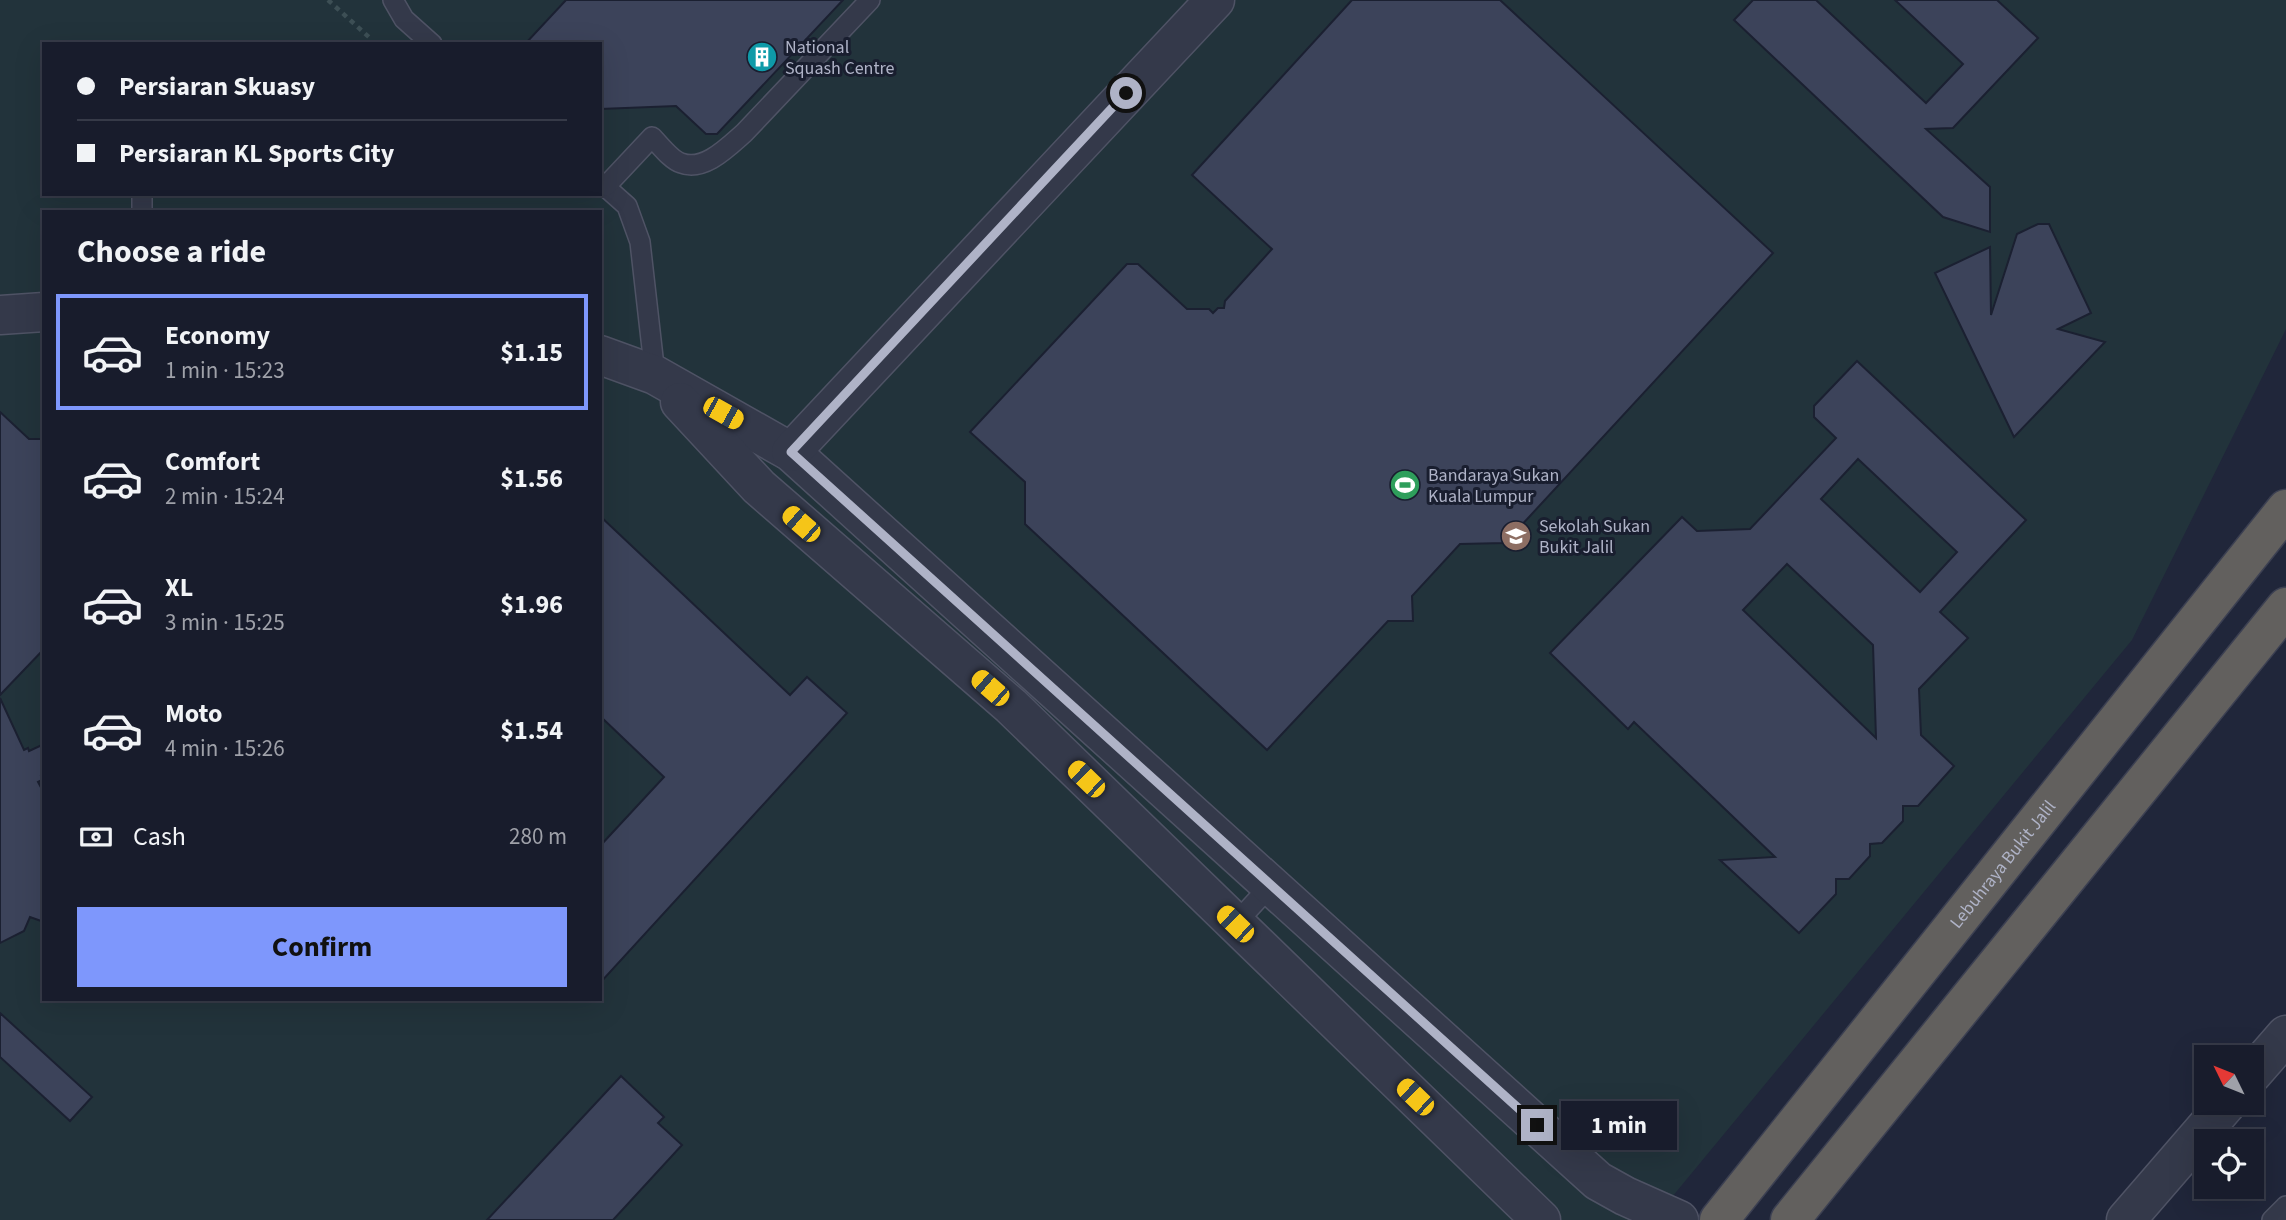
<!DOCTYPE html>
<meta charset="utf-8">
<style>
:root{--surface:#181c2c;--page:#252938;--text:#f1f3f6;--muted:#9fa1a9;--line:#363a48;--accent:#7e97fc}
body{margin:0;font-family:"Source Sans 3",sans-serif;background:var(--page);color:var(--text);height:100vh;display:flex;flex-direction:column;font-size:26px;white-space:nowrap}
*{box-sizing:border-box;margin:0}
p{font-size:23px;color:var(--muted)}
.icon{flex:none;width:38px;height:38px;fill:none;stroke:currentColor;stroke-width:2;stroke-linecap:round;stroke-linejoin:round}
.map{position:relative;flex:1;overflow:hidden}
.side{position:absolute;left:42px;top:210px;width:560px;height:791px;display:flex;flex-direction:column;background:var(--surface);border-radius:0px;box-shadow:0 7px 28px #0002,0 0 0 2px var(--line)}
.side>*{flex:none}
.guide{position:absolute;left:42px;top:42px;width:560px;height:154px;border-radius:0px;box-shadow:0 7px 28px #0002,0 0 0 2px var(--line);display:grid;align-content:center;height:154px;padding:0 35px;background:var(--surface)}
.needle{width:46px;rotate:313deg}
.controls{position:absolute;left:2194px;top:1045px;display:grid;gap:14px}
.controls a{display:grid;place-items:center;width:70px;height:70px;border-radius:0px;background:var(--surface);box-shadow:0 7px 28px #0002,0 0 0 2px var(--line);font-size:35px}
.end{position:absolute;width:32px;height:32px;margin:-16px;border:9px solid #afb3c7;background:#111;box-shadow:0 0 0 4px #111}
.from{border-radius:50%}
.bubble{position:absolute;height:49px;border-radius:0px;background:var(--surface);box-shadow:0 7px 28px #0002,0 0 0 2px var(--line);font-size:23px;font-weight:700;line-height:49px;text-align:center}
.car{position:absolute;width:21px;height:42px;margin:-21px -10px;border-radius:9px;box-shadow:0 0 5px 2px #0007;background:linear-gradient(#f5c518 24%,#345 0 40%,#f5c518 0 76%,#345 0 86%,#f5c518 0)}
.guide b{display:flex;align-items:center;gap:24px;height:66px;font-size:26px}
.guide b+b{border-top:2px solid var(--line)}
.guide i{width:18px;height:18px;background:var(--text)}
ul{padding:0;list-style:none}
li{display:flex;align-items:center;gap:21px;height:116px;margin:0 14px 10px;padding:0 21px;border:4px solid transparent;border-radius:0px}
li div{flex:1}
li b{display:block;font-size:26px}
li em{font-style:normal;font-weight:700}
li.active{border-color:var(--accent)}
li>.icon{width:63px;height:63px;stroke-width:1.5}
h2{padding:0 35px;font-size:32px;line-height:84px}
.pay{display:flex;align-items:center;gap:18px;height:77px;padding:0 35px;font-size:26px}
.pay p{margin-inline-start:auto}
.button{display:flex;gap:14px;margin-top:auto;padding:14px 35px}
.button a{flex:1;height:80px;border-radius:0px;background:var(--accent);color:#111;font-size:28px;font-weight:700;line-height:80px;text-align:center}
.map>svg:first-child{display:block}
</style>
<div class="map">
<svg width="2286" height="1220" viewBox="0 0 2286 1220">
<rect width="100%" height="100%" fill="#20263a"/>
<!-- green -->
<path fill="#22333b" fill-rule="evenodd" d="M 0,0 L 2286,0 L 2286,329 L 2132,640 L 1653,1220 L 0,1220 ZM 44,44 L 600,44 L 600,194 L 44,194 ZM 44,212 L 600,212 L 600,999 L 44,999 Z"/>
<!-- building -->
<g fill="#3c435a" stroke="#1b2031" stroke-width="2" fill-rule="evenodd">
<polygon points="566,0 843,0 717,134 706,134 676,106 600,109 600,44 525,44"/>
<polygon points="1352,0 1500,0 1773,253 1505,543 1460,544 1412,596 1413,621 1388,621 1267,750 1025,524 1025,482 970,432 1127,264 1138,264 1187,309 1209,309 1213,313 1218,308 1224,308 1225,301 1272,249 1192,175"/>
<polygon points="1753,0 1816,0 1926,103 1963,64 1895,0 1997,0 2038,38 1953,128 1926,129 1990,187 1990,232 1943,217 1734,20"/>
<polygon points="2038,224 2049,224 2091,313 2058,329 2105,342 2014,437 1935,273 1990,247 1991,315 2017,234"/>
<path d="M 1857,361 L 2026,520 L 1940,612 L 1968,638 L 1919,689 L 1921,735 L 1954,766 L 1918,806 L 1903,806 L 1903,821 L 1882,843 L 1870,844 L 1870,856 L 1849,879 L 1836,879 L 1836,894 L 1799,933 L 1720,860 L 1775,857 L 1634,722 L 1628,729 L 1550,653 L 1682,517 L 1697,531 L 1750,529 L 1836,438 L 1814,417 L 1814,406 ZM 1858,459 L 1957,552 L 1920,592 L 1821,499 ZM 1787,564 L 1873,645 L 1876,738 L 1743,610 Z"/>
<polygon points="0,412 29,439 44,439 44,649 0,695"/>
<polygon points="600,516 790,695 807,677 847,713 600,983 600,846 664,777 600,716"/>
<polygon points="0,698 24,750 28,748 29,751 44,744 44,775 41,776 42,780 38,782 44,793 44,922 30,917 24,931 0,943"/>
<polygon points="0,1013 92,1097 70,1121 0,1057"/>
<polygon points="621,1076 664,1117 658,1123 682,1145 613,1220 487,1220"/>
</g>
<g fill="none" stroke-linecap="round" stroke-linejoin="round">
<!-- service casing -->
<g stroke="#4f5365" stroke-width="22">
<g id="service">
<polyline points="393,0 404,19 432,44"/>
<polyline points="600,182 627,206 640,242 655,375"/>
<path d="M 606,186 L 652,137 C 660,145 671,160 681,163 C 704,172 728,147 744,133 L 870,0"/>
<polyline points="142,194 142,212"/>
<polyline points="1235,924 1271,885"/>
<polyline points="2272,1220 2286,1206"/>
</g>
</g>
<!-- minor casing -->
<g stroke="#4f5365" stroke-width="41">
<g id="minor">
<polyline points="0,315 44,312"/>
<polyline points="600,355 655,375 791,452 1598,1181 1625,1196 1679,1220"/>
<polyline points="680,402 759,487 1011,706 1541,1220"/>
<polyline points="791,452 1215,0"/>
<polyline points="2252,1074 2286,1035"/>
<polyline points="2126,1220 2228,1102"/>
</g>
</g>
<!-- trunk casing -->
<g stroke="#3c4052" stroke-width="41">
<g id="trunk">
<path id="s1" d="M 1719,1220 L 2286,509"/>
<polyline points="1790,1220 2286,607"/>
</g>
</g>
<!-- path -->
<polyline stroke="#3d4f55" stroke-width="4.5" stroke-dasharray="5 5" stroke-linecap="butt" points="328,0 371,39"/>
<!-- service -->
<use href="#service" stroke="#34394a" stroke-width="19"/>
<!-- minor -->
<use href="#minor" stroke="#34394a" stroke-width="38"/>
<!-- trunk -->
<use href="#trunk" stroke="#62605e" stroke-width="38"/>
</g>
<g fill="none" stroke-linecap="round" stroke-linejoin="round">
<!-- route -->
<polyline stroke="#afb3c7" stroke-width="9" points="1126,93 791,452 1537,1125"/>
</g>
<!-- icons -->
<defs>
<g id="building-disc" transform="scale(1.575)"><circle r="9.5" fill="#0f9aa8" stroke="#191e2f"/><path d="M-4-6H4V6H1V3H-1V6H-4ZM-2.5-4.3h1.7v1.8h-1.7ZM.8-4.3h1.7v1.8H.8ZM-2.5-1h1.7V.8h-1.7ZM.8-1h1.7V.8H.8Z" fill="#fff"/></g>
<g id="stadium-disc" transform="scale(1.575)"><circle r="9.5" fill="#2e9e5b" stroke="#191e2f"/><path d="M0-5a6.5 5 0 1 0 0 10a6.5 5 0 1 0 0-10ZM-3.5-1.8h7v3.6h-7Z" fill="#fff"/></g>
<g id="school-disc" transform="scale(1.575)"><circle r="9.5" fill="#8d6e63" stroke="#191e2f"/><path d="M0-5L7-2L0 1L-7-2ZM-4 1L0 2.5L4 1V4Q0 6-4 4Z" fill="#fff"/></g>
</defs>
<g fill-rule="evenodd">
<use href="#building-disc" x="762" y="57"/>
<use href="#stadium-disc" x="1405" y="485"/>
<use href="#school-disc" x="1516" y="536"/>
</g>
<g text-anchor="middle" stroke-width="6" stroke-linejoin="round" paint-order="stroke">
<!-- poi labels -->
<g font-size="18" fill="#afb3c7" stroke="#191e2f" text-anchor="start">
<text x="785" y="53">National<tspan x="785" dy="21">Squash Centre</tspan></text>
<text x="1428" y="481">Bandaraya Sukan<tspan x="1428" dy="21">Kuala Lumpur</tspan></text>
<text x="1539" y="532">Sekolah Sukan<tspan x="1539" dy="21">Bukit Jalil</tspan></text>
</g>
<!-- street labels -->
<g font-size="18" fill="#afb3c7" stroke="#191e2f">
<text dy="6" stroke="none"><textPath href="#s1" startOffset="455">Lebuhraya Bukit Jalil</textPath></text>
</g>
</g>
</svg>
<div class="controls">
<a><svg class="needle" viewBox="-14 -14 28 28"><path d="M0-13l5 13h-10z" fill="#e53935"/><path d="M0 13l5-13h-10z" fill="#9fa1a9"/></svg></a>
<a><svg class="icon" aria-label="locate" viewBox="0 0 24 24"><circle cx="12" cy="12" r="6"/><path d="M12 2v4M12 18v4M2 12h4M18 12h4"/></svg></a>
</div>
<i class="end from" style="left:1126px;top:93px"></i>
<i class="end" style="left:1537px;top:1125px"></i>
<div class="bubble" style="left:1561px;top:1101px;width:116px">1 min</div>
<i class="car" style="left:723px;top:413px;rotate:119deg"></i>
<i class="car" style="left:801px;top:524px;rotate:311deg"></i>
<i class="car" style="left:990px;top:688px;rotate:311deg"></i>
<i class="car" style="left:1086px;top:779px;rotate:314deg"></i>
<i class="car" style="left:1235px;top:924px;rotate:314deg"></i>
<i class="car" style="left:1415px;top:1097px;rotate:314deg"></i>
<div class="guide">
<b><i class="from"></i>Persiaran Skuasy</b>
<b><i></i>Persiaran KL Sports City</b>
</div>
<section class="side">
<h2>Choose a ride</h2>
<ul>
<li class="active"><svg class="icon" aria-label="car" viewBox="0 0 24 24"><path d="M5 17H2v-5l4-1 3-4h7l3 4 3 1v5h-3M9 17h6M6 11h13"/><circle cx="7" cy="17" r="2"/><circle cx="17" cy="17" r="2"/></svg><div><b>Economy</b><p>1 min · 15:23</p></div><em>$1.15</em></li>
<li><svg class="icon" aria-label="car" viewBox="0 0 24 24"><path d="M5 17H2v-5l4-1 3-4h7l3 4 3 1v5h-3M9 17h6M6 11h13"/><circle cx="7" cy="17" r="2"/><circle cx="17" cy="17" r="2"/></svg><div><b>Comfort</b><p>2 min · 15:24</p></div><em>$1.56</em></li>
<li><svg class="icon" aria-label="car" viewBox="0 0 24 24"><path d="M5 17H2v-5l4-1 3-4h7l3 4 3 1v5h-3M9 17h6M6 11h13"/><circle cx="7" cy="17" r="2"/><circle cx="17" cy="17" r="2"/></svg><div><b>XL</b><p>3 min · 15:25</p></div><em>$1.96</em></li>
<li><svg class="icon" aria-label="car" viewBox="0 0 24 24"><path d="M5 17H2v-5l4-1 3-4h7l3 4 3 1v5h-3M9 17h6M6 11h13"/><circle cx="7" cy="17" r="2"/><circle cx="17" cy="17" r="2"/></svg><div><b>Moto</b><p>4 min · 15:26</p></div><em>$1.54</em></li>
</ul>
<div class="pay"><svg class="icon" aria-label="cash" viewBox="0 0 24 24"><path d="M3 7h18v10H3z"/><circle cx="12" cy="12" r="2"/></svg>Cash<p>280 m</p></div>
<div class="button"><a>Confirm</a></div>
</section>
</div>
